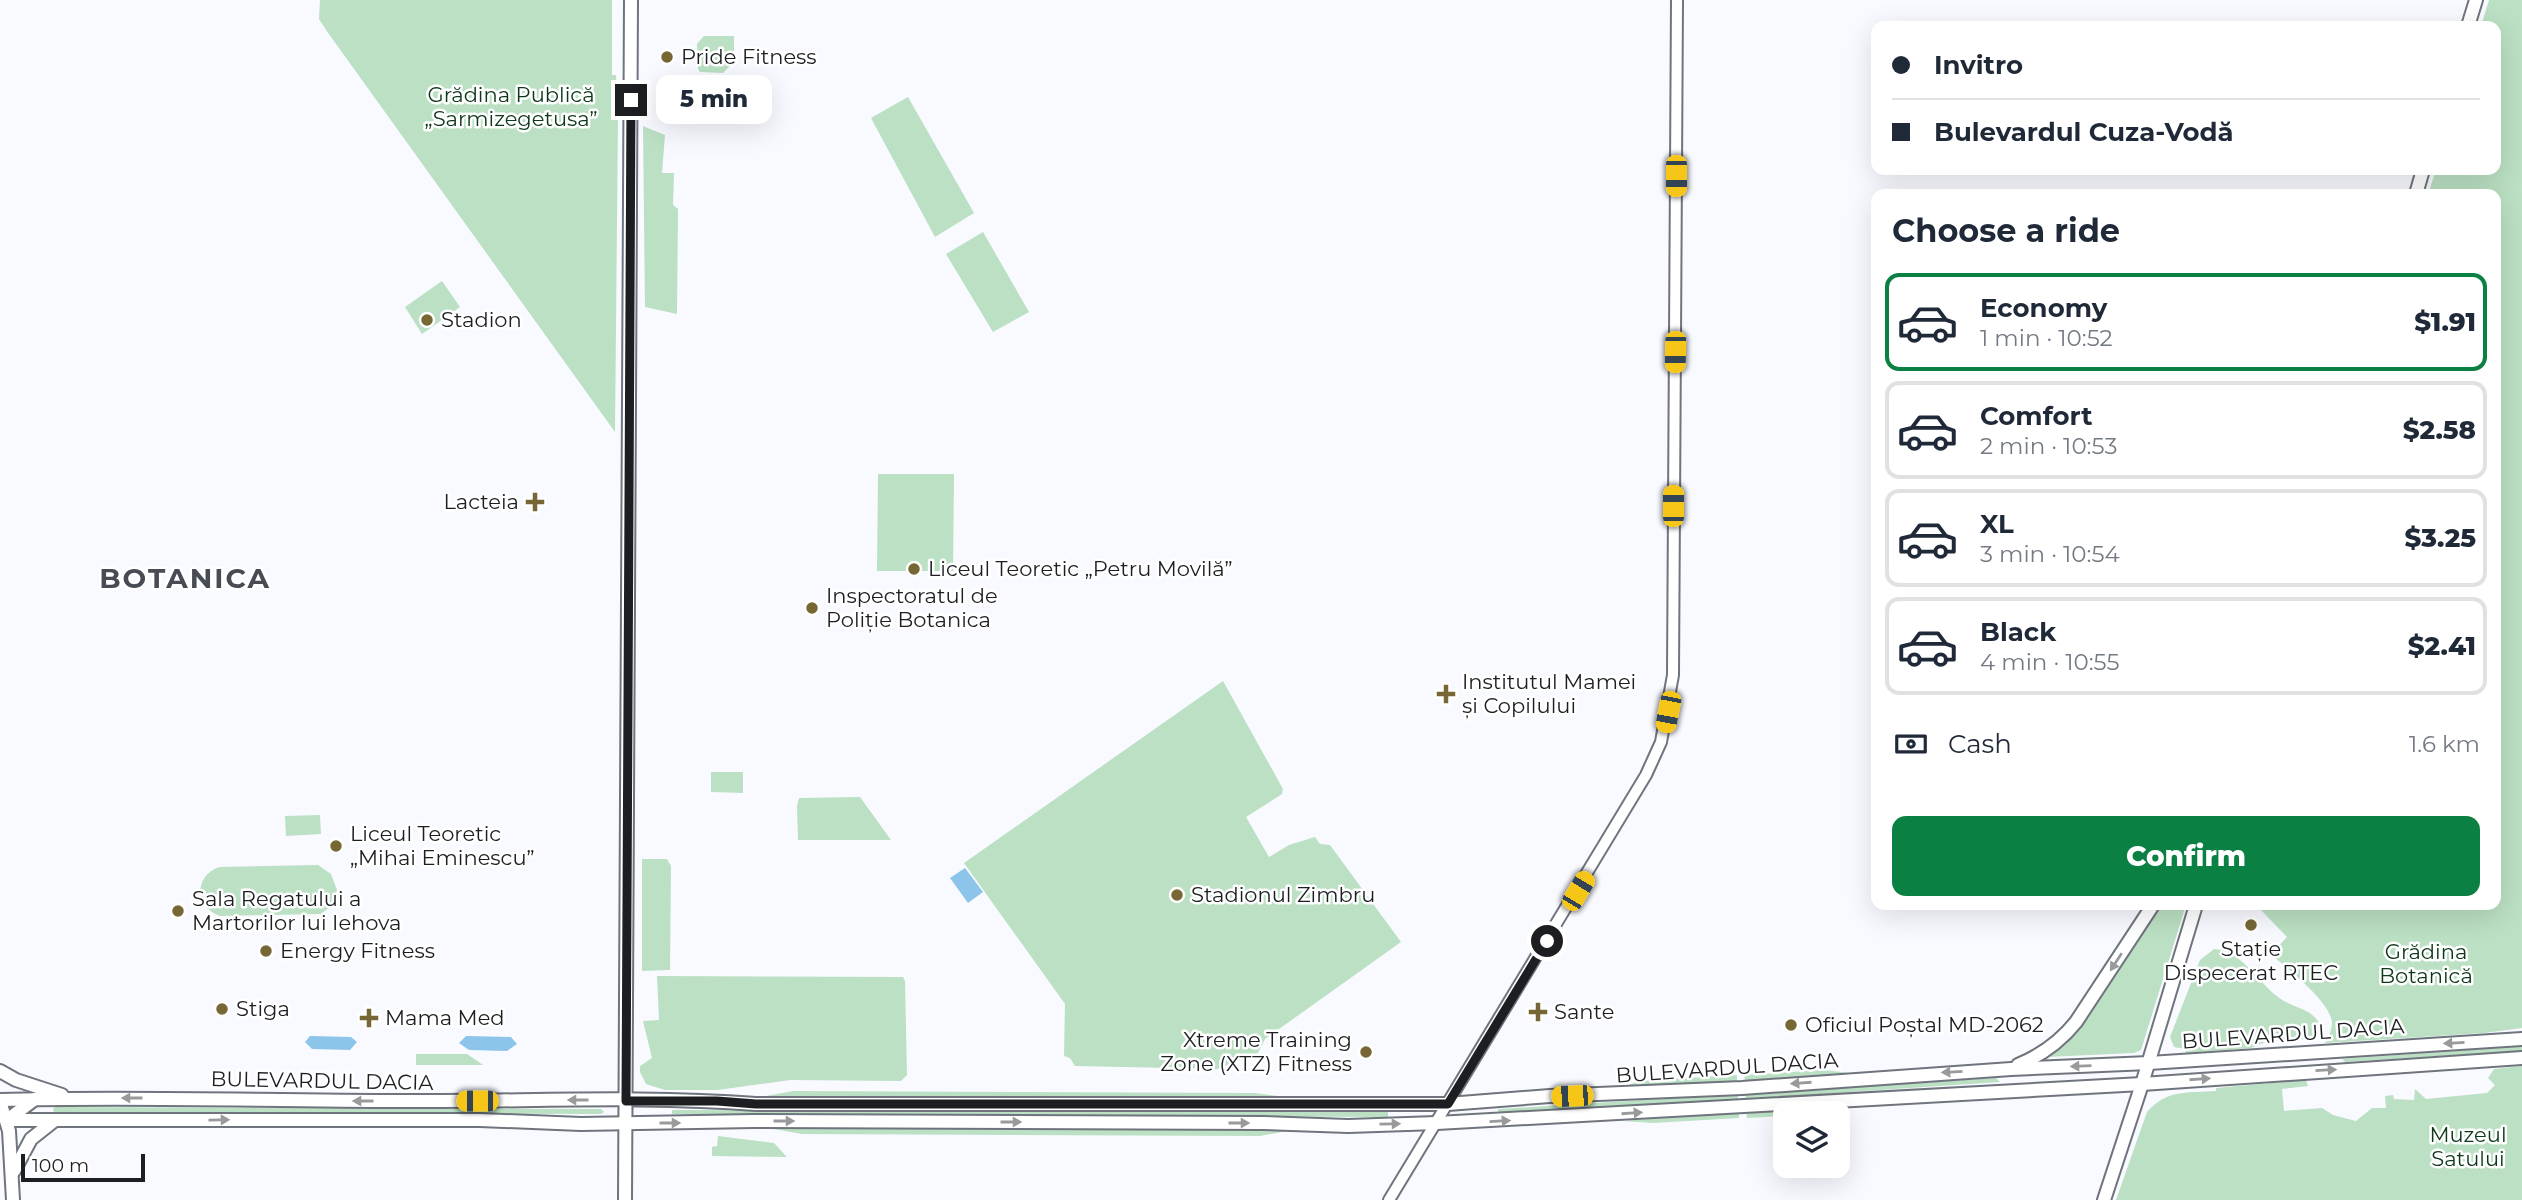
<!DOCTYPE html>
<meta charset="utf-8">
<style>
:root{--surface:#fff;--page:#f6f6f7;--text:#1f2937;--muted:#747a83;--line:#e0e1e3;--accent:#0b8043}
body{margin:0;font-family:Montserrat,sans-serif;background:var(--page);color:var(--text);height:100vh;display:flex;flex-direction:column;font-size:26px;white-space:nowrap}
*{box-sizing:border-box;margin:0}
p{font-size:23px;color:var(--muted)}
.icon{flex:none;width:38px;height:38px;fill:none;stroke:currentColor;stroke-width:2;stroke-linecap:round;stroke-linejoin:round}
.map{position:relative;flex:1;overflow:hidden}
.drawer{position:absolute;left:1871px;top:189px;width:630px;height:721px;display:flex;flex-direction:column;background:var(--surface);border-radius:14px;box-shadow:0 7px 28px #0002}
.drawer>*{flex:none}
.banner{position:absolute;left:1871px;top:21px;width:630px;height:154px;border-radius:14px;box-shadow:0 7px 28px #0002;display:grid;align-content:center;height:154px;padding:0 21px;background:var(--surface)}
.fabs{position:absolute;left:1773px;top:1101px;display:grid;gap:14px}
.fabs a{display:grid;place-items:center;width:77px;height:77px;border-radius:14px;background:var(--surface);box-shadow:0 7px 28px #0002;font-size:35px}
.scale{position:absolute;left:21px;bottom:18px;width:124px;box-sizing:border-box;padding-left:7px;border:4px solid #1c1e22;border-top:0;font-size:19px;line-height:24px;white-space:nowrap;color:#1c1e22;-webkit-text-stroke:5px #fff;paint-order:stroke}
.end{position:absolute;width:32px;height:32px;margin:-16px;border:9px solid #1c1e22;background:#fff;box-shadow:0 0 0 4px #fff}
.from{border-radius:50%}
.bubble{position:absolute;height:49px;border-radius:14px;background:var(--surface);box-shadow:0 7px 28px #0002;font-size:23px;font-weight:800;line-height:49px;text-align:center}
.car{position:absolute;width:21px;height:42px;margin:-21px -10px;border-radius:9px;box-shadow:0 0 5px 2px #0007;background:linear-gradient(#f5c518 24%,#345 0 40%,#f5c518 0 76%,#345 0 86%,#f5c518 0)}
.banner b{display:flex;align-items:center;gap:24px;height:66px;font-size:26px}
.banner b+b{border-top:2px solid var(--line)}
.banner i{width:18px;height:18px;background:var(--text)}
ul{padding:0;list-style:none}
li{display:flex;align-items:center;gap:21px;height:98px;margin:0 14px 10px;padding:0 7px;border:4px solid var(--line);border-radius:14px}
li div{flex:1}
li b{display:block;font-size:26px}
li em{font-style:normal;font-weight:800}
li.selected{border-color:var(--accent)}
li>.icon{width:63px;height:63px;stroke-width:1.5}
h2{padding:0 21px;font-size:32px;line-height:84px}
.pay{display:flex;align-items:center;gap:18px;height:77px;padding:0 21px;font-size:26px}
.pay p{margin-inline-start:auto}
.primary-button{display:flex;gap:14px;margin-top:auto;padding:14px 21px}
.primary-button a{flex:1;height:80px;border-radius:14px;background:var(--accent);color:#fff;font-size:28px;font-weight:800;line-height:80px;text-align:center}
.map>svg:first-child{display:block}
</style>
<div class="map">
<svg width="2522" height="1200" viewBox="0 0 2522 1200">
<rect width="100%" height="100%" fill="#f8faff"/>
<!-- green -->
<g fill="#bbe0c3">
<polygon points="320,0 612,0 612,75 616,75 618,114 615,432 326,30 319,19"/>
<path d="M 2489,0 L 2522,0 L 2522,1028 L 2484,1033 L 2325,1043 C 2329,1037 2332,1030 2332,1022 C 2329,1000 2287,969 2271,954 L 2287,937 L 2256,905 L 2496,905 L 2496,194 L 2428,194 L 2436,170 L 2496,170 L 2496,26 L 2481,26 Z"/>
<polygon points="704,36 734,36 734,62 723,73 700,72 698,69 697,44"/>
<polygon points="908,97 974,213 935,237 871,118"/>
<polygon points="643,126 665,135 662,173 674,173 673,205 678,209 677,314 645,307"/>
<polygon points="983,232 1029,312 993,332 946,254"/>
<polygon points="442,281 460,307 422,334 405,307"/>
<polygon points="878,474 954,474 953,571 877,571"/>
<polygon points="1223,681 1283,789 1282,794 1246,817 1269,857 1289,845 1315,837 1320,844 1330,845 1401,942 1265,1039 1258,1053 1218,1069 1075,1066 1070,1058 1064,1056 1065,1004 964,863"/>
<polygon points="711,772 743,772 743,793 711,792"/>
<polygon points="860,797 891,840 798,840 797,806 799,798"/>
<polygon points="320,815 321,834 286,836 285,816"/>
<polygon points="642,859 667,859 671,866 670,970 642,971"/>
<path d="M 318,865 L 331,874 L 337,890 L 331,906 L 321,914 L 220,916 C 194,907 194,876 219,867 Z"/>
<polygon points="2158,905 2186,905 2141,1050 2134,1053 2047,1057"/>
<path d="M 2214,949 C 2245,950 2261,991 2288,1003 C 2299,1009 2312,1010 2319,1023 L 2316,1033 L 2307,1039 L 2268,1041 L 2251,1048 L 2186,1053 L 2185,1049 L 2174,1047 L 2170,1037 L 2200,960 Z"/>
<polygon points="657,976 903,977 905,981 907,1075 901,1081 790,1080 718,1090 665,1090 646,1084 640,1072 640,1066 652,1058 643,1021 659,1020"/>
<polygon points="2522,1046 2522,1051 2345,1062 2342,1059"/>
<polygon points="416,1054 467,1054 483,1065 416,1065"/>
<path d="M 2522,1066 L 2522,1200 L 2116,1200 L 2147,1112 C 2167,1089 2188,1093 2216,1091 L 2216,1088 L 2306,1080 L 2308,1086 L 2282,1089 L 2284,1111 L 2322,1108 L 2333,1115 L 2356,1121 L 2372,1108 L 2386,1108 L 2385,1096 L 2393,1095 L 2394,1099 L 2414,1100 L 2415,1089 L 2426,1099 L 2487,1093 L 2495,1085 L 2488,1078 L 2494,1069 Z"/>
<polygon points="1823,1070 1850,1073 1745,1081 1744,1075"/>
<polygon points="1737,1075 1737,1081 1620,1088 1640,1081"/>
<polygon points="1996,1078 2000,1082 1746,1099 1745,1094"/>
<polygon points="793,1091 1254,1093 1286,1097 766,1096"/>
<polygon points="1738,1094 1738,1099 1499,1114 1498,1109"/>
<polygon points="1850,1106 1854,1107 1825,1113 1785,1113 1785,1116 1747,1118 1746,1112"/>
<polygon points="55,1107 601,1109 604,1112 601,1114 54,1112 53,1109"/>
<polygon points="672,1110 1388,1112 1388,1117 672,1114"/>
<polygon points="1739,1112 1739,1118 1653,1123 1623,1121"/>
<polygon points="776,1128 1286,1130 1287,1131 1260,1136 802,1134 774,1129"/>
<polygon points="718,1136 774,1143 787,1157 712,1156 712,1147 717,1146"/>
</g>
<!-- water -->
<g fill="#8cc4ea">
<polygon points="965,868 983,892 968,903 950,878"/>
<polygon points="310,1036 351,1037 357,1042 350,1050 312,1049 305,1042"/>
<polygon points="466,1036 511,1037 517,1044 507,1051 469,1050 459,1043"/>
</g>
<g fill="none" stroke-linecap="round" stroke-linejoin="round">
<!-- secondary casing -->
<g stroke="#6f747d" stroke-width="14">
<polyline id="secondary" points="1389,1200 1646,775 1661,742 1673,675 1677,0"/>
</g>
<!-- primary casing -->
<g stroke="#6f747d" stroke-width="16">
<g id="primary">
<polyline points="2468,26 2476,0"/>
<polyline points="2416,194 2423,170"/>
<path d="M 2018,1065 C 2042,1055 2060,1042 2076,1022 L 2153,905"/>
<polyline points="0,1071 16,1080 62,1095"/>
<path d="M 0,1100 C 134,1096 268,1101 402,1101 C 520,1102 638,1095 756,1104 L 1448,1104 L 1550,1096 L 1742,1088 L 2011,1069 L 2149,1063 L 2522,1039"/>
<polyline points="7,1120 480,1120 581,1124 754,1121 1263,1123 1348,1126 1437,1123 2142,1084 2522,1058"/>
<polyline points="625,1200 631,0"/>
<polyline points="2104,1200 2142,1084 2196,905"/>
</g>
</g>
<!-- trunk casing -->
<g stroke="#6f747d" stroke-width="16">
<g id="trunk">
<polyline points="0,1101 9,1131 13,1200"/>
<polyline points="7,1120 35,1099"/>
<polyline points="14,1171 31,1139 55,1120"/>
</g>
</g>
<!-- secondary -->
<use href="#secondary" stroke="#fff" stroke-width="10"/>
<!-- primary -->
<use href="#primary" stroke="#fff" stroke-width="12"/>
<!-- trunk -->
<use href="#trunk" stroke="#fff" stroke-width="12"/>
</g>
<!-- one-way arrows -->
<defs><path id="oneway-solid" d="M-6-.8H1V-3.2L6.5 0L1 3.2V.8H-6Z" transform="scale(1.75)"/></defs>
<g fill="#999a9c">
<use href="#oneway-solid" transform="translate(2116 962) rotate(123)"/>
<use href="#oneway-solid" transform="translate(2454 1043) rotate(177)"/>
<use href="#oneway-solid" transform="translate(2081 1066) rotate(178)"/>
<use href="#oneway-solid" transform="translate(2326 1070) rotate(-3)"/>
<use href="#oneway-solid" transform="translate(1952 1072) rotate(177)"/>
<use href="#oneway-solid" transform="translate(2200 1079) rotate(-4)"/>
<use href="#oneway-solid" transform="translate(1801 1083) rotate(176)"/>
<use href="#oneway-solid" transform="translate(132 1098) rotate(180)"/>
<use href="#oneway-solid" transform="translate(578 1100) rotate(-180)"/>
<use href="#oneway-solid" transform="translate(363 1101) rotate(-180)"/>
<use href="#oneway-solid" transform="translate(1632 1113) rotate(-4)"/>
<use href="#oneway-solid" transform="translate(219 1120) rotate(-1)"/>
<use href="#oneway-solid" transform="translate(784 1121)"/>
<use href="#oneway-solid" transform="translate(1500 1121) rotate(-3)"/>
<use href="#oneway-solid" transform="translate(1011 1122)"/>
<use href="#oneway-solid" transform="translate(670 1123)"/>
<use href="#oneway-solid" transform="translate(1239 1123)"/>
<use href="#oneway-solid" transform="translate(1390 1124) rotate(-1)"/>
</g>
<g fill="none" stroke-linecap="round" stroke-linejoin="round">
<!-- route -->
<polyline stroke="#1c1e22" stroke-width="9" points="631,100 626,1101 717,1101 756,1104 1448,1104 1547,941"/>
</g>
<!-- markers -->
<g fill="#766734" stroke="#fff" stroke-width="2.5">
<circle cx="667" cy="57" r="7"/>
<circle cx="427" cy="320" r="7"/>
<path d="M531.5 491.5h7v7h7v7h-7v7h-7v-7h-7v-7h7z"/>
<circle cx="914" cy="569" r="7"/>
<circle cx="812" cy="608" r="7"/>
<path d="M1442.5 683.5h7v7h7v7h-7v7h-7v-7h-7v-7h7z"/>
<circle cx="336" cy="846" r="7"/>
<circle cx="1177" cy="895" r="7"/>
<circle cx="178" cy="911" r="7"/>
<circle cx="2251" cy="925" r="7"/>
<circle cx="266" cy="951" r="7"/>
<circle cx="222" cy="1009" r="7"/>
<path d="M1534.5 1001.5h7v7h7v7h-7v7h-7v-7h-7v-7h7z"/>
<path d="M365.5 1007.5h7v7h7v7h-7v7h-7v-7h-7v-7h7z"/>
<circle cx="1791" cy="1025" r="7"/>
<circle cx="1366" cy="1052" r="7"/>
</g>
<g text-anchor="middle" stroke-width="5" stroke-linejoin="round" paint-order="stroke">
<!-- poi labels -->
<g font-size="21" fill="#1c1e22" stroke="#fff" text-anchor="start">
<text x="681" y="64">Pride Fitness</text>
<text x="441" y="327">Stadion</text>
<text x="519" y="509" text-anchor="end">Lacteia</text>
<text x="928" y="576">Liceul Teoretic „Petru Movilă”</text>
<text x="826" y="603">Inspectoratul de<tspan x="826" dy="24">Poliție Botanica</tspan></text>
<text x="1462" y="689">Institutul Mamei<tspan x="1462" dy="24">și Copilului</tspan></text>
<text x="350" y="841">Liceul Teoretic<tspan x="350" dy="24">„Mihai Eminescu”</tspan></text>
<text x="1191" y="902">Stadionul Zimbru</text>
<text x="192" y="906">Sala Regatului a<tspan x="192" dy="24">Martorilor lui Iehova</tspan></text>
<text x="2251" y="956" text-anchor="middle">Stație<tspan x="2251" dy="24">Dispecerat RTEC</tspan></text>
<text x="280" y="958">Energy Fitness</text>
<text x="236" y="1016">Stiga</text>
<text x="1554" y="1019">Sante</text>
<text x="385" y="1025">Mama Med</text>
<text x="1805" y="1032">Oficiul Poștal MD-2062</text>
<text x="1352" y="1047" text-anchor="end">Xtreme Training<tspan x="1352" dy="24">Zone (XTZ) Fitness</tspan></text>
</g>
<!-- park labels -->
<g font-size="21" fill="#0f371b" stroke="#fff">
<text x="511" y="102">Grădina Publică<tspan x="511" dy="24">„Sarmizegetusa”</tspan></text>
<text x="2426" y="959">Grădina<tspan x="2426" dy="24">Botanică</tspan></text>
<text x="2468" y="1142">Muzeul<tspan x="2468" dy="24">Satului</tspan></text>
</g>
<!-- street labels -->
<g font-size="21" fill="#1c1e22" stroke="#fff">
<text transform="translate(2293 1034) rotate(-4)" y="7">BULEVARDUL DACIA</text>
<text transform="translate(1727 1068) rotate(-4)" y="7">BULEVARDUL DACIA</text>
<text transform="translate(322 1081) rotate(1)" y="7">BULEVARDUL DACIA</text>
</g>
<!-- district labels -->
<g font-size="28" font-weight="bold" letter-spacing="2" fill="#464b54" stroke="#fff">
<text x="185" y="588">BOTANICA</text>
</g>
</g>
</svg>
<div class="fabs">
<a><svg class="icon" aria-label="layers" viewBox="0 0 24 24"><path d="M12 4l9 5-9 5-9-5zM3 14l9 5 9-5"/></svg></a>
</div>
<div class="scale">100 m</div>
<i class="end from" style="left:1547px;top:941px"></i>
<i class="end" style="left:631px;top:100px"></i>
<div class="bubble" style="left:656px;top:75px;width:116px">5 min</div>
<i class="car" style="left:1676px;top:176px;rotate:180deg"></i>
<i class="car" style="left:1675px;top:352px;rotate:181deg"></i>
<i class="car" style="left:1673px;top:506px;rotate:0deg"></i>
<i class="car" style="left:1668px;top:712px;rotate:191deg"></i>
<i class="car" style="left:1578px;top:891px;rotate:31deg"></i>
<i class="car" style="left:1572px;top:1096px;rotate:268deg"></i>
<i class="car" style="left:477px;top:1101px;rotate:270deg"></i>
<div class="banner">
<b><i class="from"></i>Invitro</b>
<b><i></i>Bulevardul Cuza-Vodă</b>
</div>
<section class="drawer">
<h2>Choose a ride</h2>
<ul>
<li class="selected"><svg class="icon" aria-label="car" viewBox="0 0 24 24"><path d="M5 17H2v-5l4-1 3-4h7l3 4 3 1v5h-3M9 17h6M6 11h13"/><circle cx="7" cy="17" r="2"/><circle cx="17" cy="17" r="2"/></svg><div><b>Economy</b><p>1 min · 10:52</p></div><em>$1.91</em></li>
<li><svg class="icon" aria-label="car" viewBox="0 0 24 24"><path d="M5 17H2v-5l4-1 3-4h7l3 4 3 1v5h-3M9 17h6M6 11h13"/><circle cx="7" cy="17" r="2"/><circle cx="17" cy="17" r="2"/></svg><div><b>Comfort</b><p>2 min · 10:53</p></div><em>$2.58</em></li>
<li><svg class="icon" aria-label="car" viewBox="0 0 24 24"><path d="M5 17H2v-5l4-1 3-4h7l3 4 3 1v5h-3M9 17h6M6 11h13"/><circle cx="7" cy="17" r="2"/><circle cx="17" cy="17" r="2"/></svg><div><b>XL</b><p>3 min · 10:54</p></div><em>$3.25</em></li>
<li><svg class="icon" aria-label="car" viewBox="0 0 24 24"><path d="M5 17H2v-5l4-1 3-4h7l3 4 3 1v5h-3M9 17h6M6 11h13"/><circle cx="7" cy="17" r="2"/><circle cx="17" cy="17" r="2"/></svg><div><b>Black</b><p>4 min · 10:55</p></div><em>$2.41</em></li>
</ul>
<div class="pay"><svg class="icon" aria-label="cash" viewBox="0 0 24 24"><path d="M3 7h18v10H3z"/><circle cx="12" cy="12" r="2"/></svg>Cash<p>1.6 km</p></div>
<div class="primary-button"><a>Confirm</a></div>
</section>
</div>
